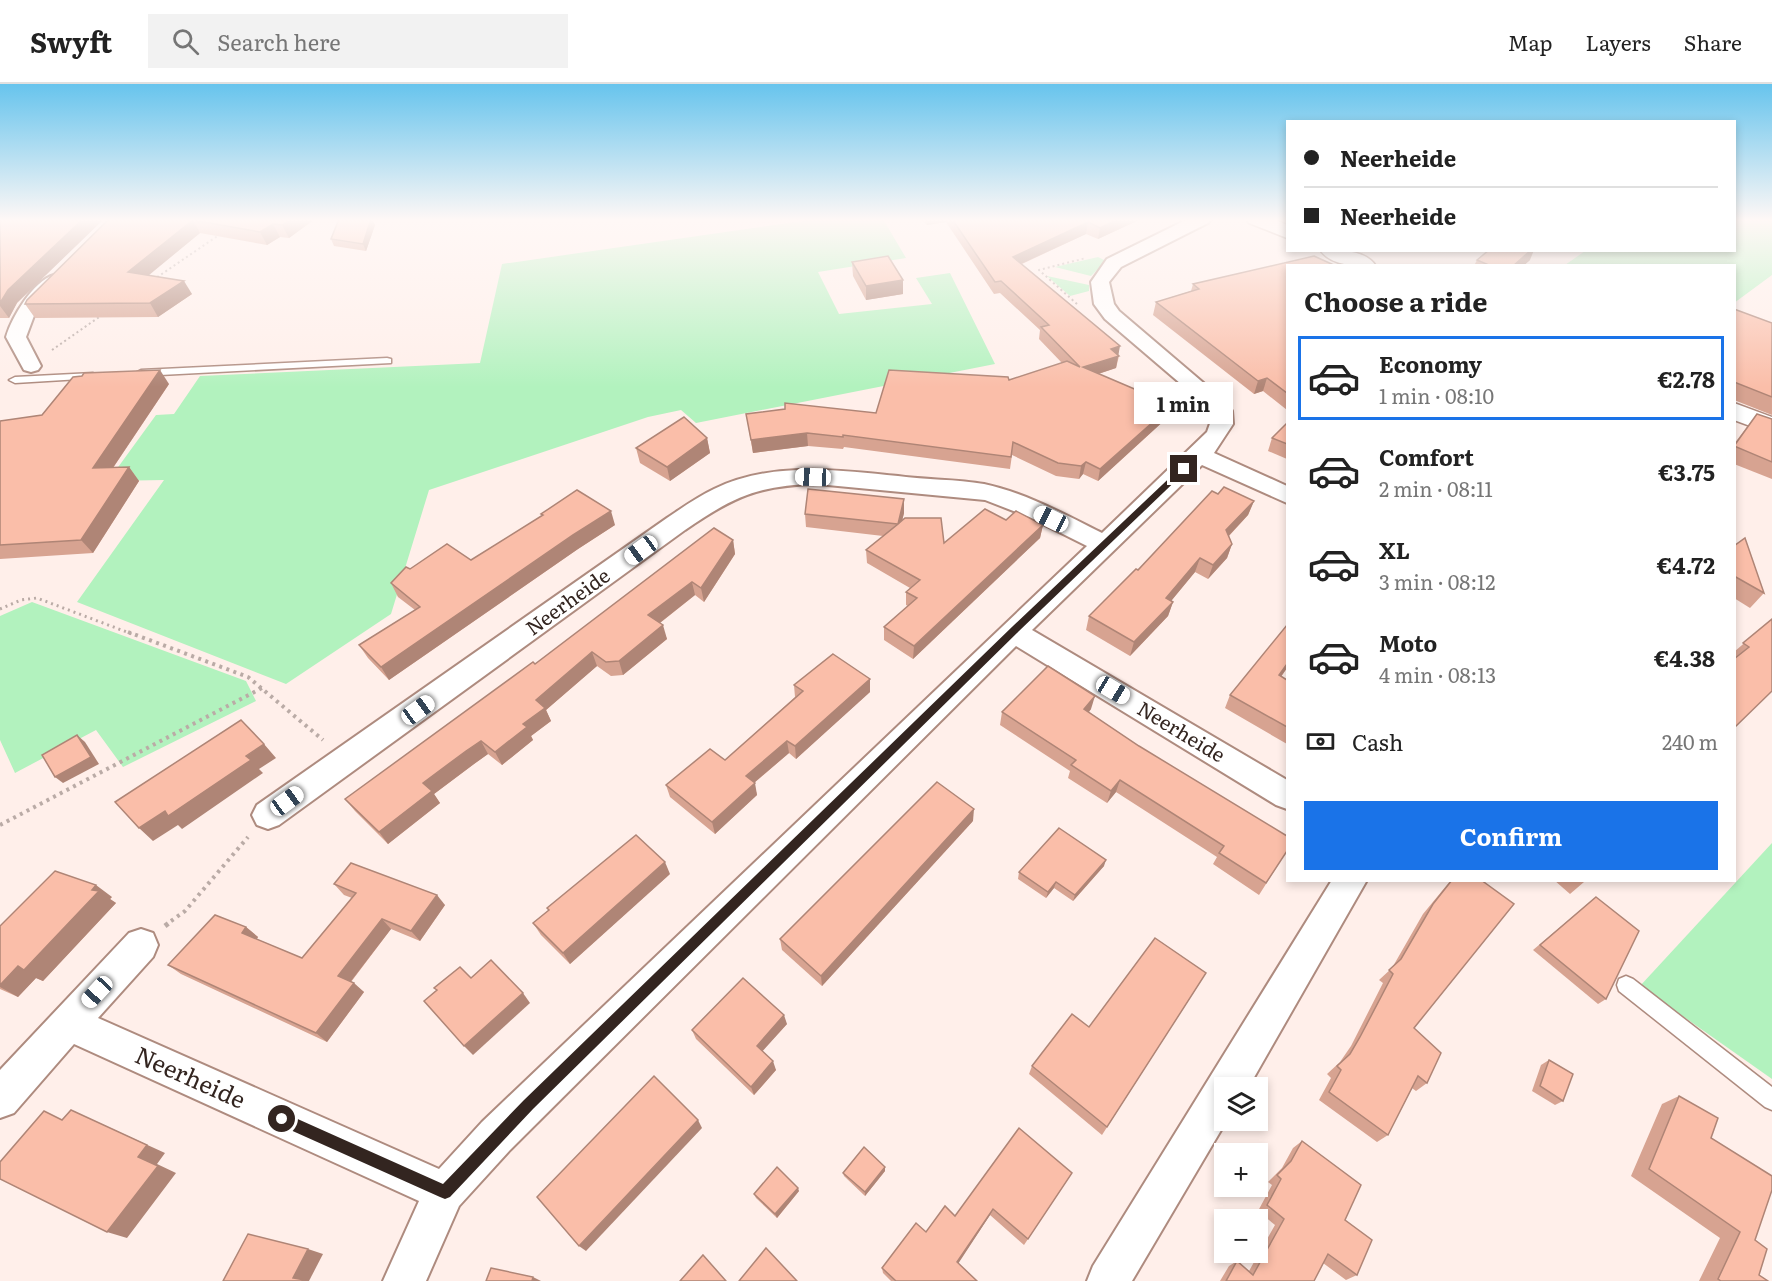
<!DOCTYPE html>
<meta charset="utf-8">
<style>
:root{--surface:#fff;--page:#f2f2f2;--text:#222;--muted:#767676;--line:#e0e0e0;--accent:#1a73e8}
body{margin:0;font-family:Literata,serif;background:var(--page);color:var(--text);height:100vh;display:flex;flex-direction:column;font-size:22px;white-space:nowrap}
*{box-sizing:border-box;margin:0}
p{font-size:20px;color:var(--muted)}
.icon{flex:none;width:33px;height:33px;fill:none;stroke:currentColor;stroke-width:2;stroke-linecap:round;stroke-linejoin:round}
.map{position:relative;flex:1;overflow:hidden}
.details{position:absolute;left:1286px;top:180px;width:450px;height:618px;display:flex;flex-direction:column;background:var(--surface);border-radius:0px;box-shadow:0 3px 9px #0003}
.details>*{flex:none}
.guide{position:absolute;left:1286px;top:36px;width:450px;height:132px;border-radius:0px;box-shadow:0 3px 9px #0003;display:grid;align-content:center;height:132px;padding:0 18px;background:var(--surface)}
.fabs{position:absolute;left:1214px;top:993px;display:grid;gap:12px}
.fabs a{display:grid;place-items:center;width:54px;height:54px;border-radius:0px;background:var(--surface);box-shadow:0 3px 9px #0003;font-size:30px}
.end{position:absolute;width:27px;height:27px;margin:-14px;border:8px solid #332520;background:#fff;box-shadow:0 0 0 3px #fff}
.from{border-radius:50%}
.bubble{position:absolute;height:42px;border-radius:0px;background:var(--surface);box-shadow:0 3px 9px #0003;font-size:20px;font-weight:700;line-height:42px;text-align:center}
.car{position:absolute;width:18px;height:36px;margin:-18px -9px;border-radius:8px;box-shadow:0 0 4px 2px #0007;background:linear-gradient(#fff 24%,#345 0 40%,#fff 0 76%,#345 0 86%,#fff 0)}
.guide b{display:flex;align-items:center;gap:21px;height:57px;font-size:22px}
.guide b+b{border-top:2px solid var(--line)}
.guide i{width:15px;height:15px;background:var(--text)}
ul{padding:0;list-style:none}
li{display:flex;align-items:center;gap:18px;height:84px;margin:0 12px 9px;padding:0 6px;border:3px solid transparent;border-radius:0px}
li div{flex:1}
li b{display:block;font-size:22px}
li em{font-style:normal;font-weight:700}
li.on{border-color:var(--accent)}
li>.icon{width:54px;height:54px;stroke-width:1.5}
h2{padding:0 18px;font-size:27px;line-height:72px}
.pay{display:flex;align-items:center;gap:15px;height:66px;padding:0 18px;font-size:22px}
.pay p{margin-inline-start:auto}
.button{display:flex;gap:12px;margin-top:auto;padding:12px 18px}
.button a{flex:1;height:69px;border-radius:0px;background:var(--accent);color:#fff;font-size:24px;font-weight:700;line-height:69px;text-align:center}
header{display:flex;align-items:center;gap:36px;box-sizing:border-box;height:84px;padding:0 30px;background:var(--surface);border-bottom:2px solid var(--line)}
header strong{font-size:28px}
nav{display:flex;gap:33px;margin-inline-start:auto;font-size:21px}
.search{width:420px;height:54px;background:var(--page);display:flex;align-items:center;gap:15px;box-sizing:border-box;padding:0 21px;border-radius:0px;color:var(--muted);font-size:22px}
.map>svg:first-child{display:block}
</style>
<header>
<strong>Swyft</strong>
<div class="search"><svg class="icon" aria-label="search" viewBox="0 0 24 24"><circle cx="10" cy="10" r="6"/><path d="M15 15l6 6"/></svg>Search here</div>
<nav><a>Map</a><a>Layers</a><a>Share</a></nav>
</header>
<div class="map">
<svg width="1772" height="1197" viewBox="0 0 1772 1197">
<rect width="100%" height="100%" fill="#ffefea"/>
<!-- green -->
<g fill="#b2f2be">
<polygon points="817,135 883,135 906,174 818,188 839,230 932,220 916,194 950,189 995,280 696,339 681,326 648,333 429,406 391,530 286,600 77,518 164,396 108,397 156,331 174,330 200,292 480,279 502,180"/>
<polygon points="1734,135 1772,135 1772,191 1734,219 1734,182 1565,181 1585,167 1734,166"/>
<polygon points="1098,173 1106,177 1091,192 1055,183"/>
<polygon points="1047,192 1089,201 1089,207 1070,212"/>
<polygon points="32,518 246,597 256,617 123,683 96,646 15,689 0,656 0,532"/>
<polygon points="1772,759 1772,995 1640,902"/>
</g>
<g fill="none" stroke-linecap="round" stroke-linejoin="round">
<!-- service casing -->
<g stroke="#ae8b7f" stroke-width="3">
<g id="service">
<polygon points="387,274 391,275 391,279 141,292 135,289 141,286"/>
<polygon points="93,289 99,292 97,294 15,299 9,296 15,293"/>
<polygon points="1626,892 1633,895 1772,1003 1772,1026 1765,1023 1619,907 1617,901 1619,895"/>
</g>
</g>
<!-- minor casing -->
<g stroke="#ae8b7f" stroke-width="4">
<g id="minor">
<path d="M 1188,135 L 1211,135 L 1208,139 L 1121,183 L 1109,198 L 1114,220 L 1119,227 L 1227,319 L 1232,327 L 1233,340 L 1214,369 L 1287,402 L 1287,419 L 1202,381 L 1032,546 L 1287,696 L 1287,725 L 1276,721 L 1016,562 L 510,1066 L 459,1122 L 426,1197 L 383,1197 L 419,1117 L 74,960 L 14,1029 L 0,1034 L 0,986 L 129,849 L 141,845 L 153,849 L 158,861 L 153,873 L 98,934 L 439,1085 L 482,1038 L 1087,462 L 1029,433 L 985,416 L 817,400 C 758,401 733,413 685,446 L 279,741 L 268,745 L 257,741 L 252,731 L 257,721 L 667,434 C 682,424 697,413 714,405 C 772,377 836,386 898,392 C 926,396 956,395 984,400 C 1026,409 1064,430 1102,449 L 1207,348 L 1212,334 L 1208,323 L 1105,235 L 1094,220 L 1091,198 L 1107,175 Z"/>
<path d="M 54,191 L 61,193 L 63,197 L 35,229 L 26,253 L 41,282 L 38,286 L 31,288 L 24,286 L 6,253 C 12,233 33,197 54,191 Z"/>
<polygon points="1332,796 1367,796 1248,1004 1224,1004 1224,1036 1227,1036 1132,1197 1087,1197 1093,1182"/>
</g>
</g>
<!-- tertiary casing -->
<g stroke="#ae8b7f" stroke-width="3">
<g id="tertiary">
<polygon points="1246,135 1274,135 1287,141 1287,154 1249,139"/>
<path d="M 1320,166 C 1338,166 1365,165 1376,182 C 1358,182 1332,183 1320,166 Z"/>
<polygon points="1734,319 1772,333 1772,350 1734,336"/>
</g>
</g>
<!-- path-far3 -->
<g stroke="#baaba6" stroke-width="2" stroke-dasharray="2 3" stroke-linecap="butt">
<polyline points="153,196 219,151"/>
<polyline points="1077,220 1039,186 1086,174"/>
<polyline points="52,266 102,231"/>
</g>
<!-- path-far2 -->
<polyline stroke="#baaba6" stroke-width="3" stroke-dasharray="2 4" stroke-linecap="butt" points="0,525 21,516 37,514 132,550"/>
<!-- path-far1 -->
<g stroke="#baaba6" stroke-width="4" stroke-dasharray="3 4.5" stroke-linecap="butt">
<polyline points="128,548 248,593 323,656"/>
<polyline points="0,741 262,604"/>
<polyline points="171,837 185,827 248,753"/>
</g>
<!-- path -->
<polyline stroke="#baaba6" stroke-width="5" stroke-dasharray="4 6" stroke-linecap="butt" points="165,842 173,836"/>
<!-- service -->
<use href="#service" fill="#fff" fill-rule="evenodd"/>
<!-- minor -->
<use href="#minor" fill="#fff" fill-rule="evenodd"/>
<!-- tertiary -->
<use href="#tertiary" fill="#fff" fill-rule="evenodd"/>
</g>
<!-- wall -->
<g fill="#d7a391">
<polygon points="0,135 17,219 9,234 0,234"/>
<polygon points="109,135 315,135 289,154 280,153 267,161 200,149 148,191 192,210 158,233 35,234 25,220"/>
<polygon points="921,135 1141,135 1098,155 1086,150 1022,180 1119,272 1116,284 1098,290 1168,333 1098,397 1083,390 1079,395 1056,392 1012,371 1010,385 844,363 843,365 808,362 753,369 746,330 876,329 1009,296 1062,279 1039,255 1040,246 1000,209 994,210 946,138 927,141"/>
<polygon points="375,141 366,167 334,162 331,155"/>
<polygon points="1477,176 1530,176 1523,182 1474,182"/>
<polygon points="852,178 903,210 866,216 853,192"/>
<polygon points="1287,182 1287,326 1263,307 1254,310 1153,231 1156,218 1191,207 1193,200"/>
<polygon points="1734,225 1772,239 1772,331 1734,316"/>
<polygon points="169,300 113,384 129,383 139,397 93,469 0,475 0,337 42,331"/>
<polygon points="1757,330 1772,335 1772,395 1734,380 1734,360"/>
<polygon points="1287,339 1287,375 1268,367 1272,354"/>
<polygon points="707,354 710,369 670,397 640,379 636,364"/>
<polygon points="1218,410 1254,417 1248,431 1229,452 1232,460 1227,474 1208,495 1195,488 1171,517 1173,518 1168,532 1130,572 1086,546 1089,532"/>
<polygon points="904,429 902,437 944,459 1006,436 1043,441 1040,454 913,575 884,556 884,543 908,522 906,521 906,508 910,504 867,479 866,466 883,452 806,443 805,430"/>
<polygon points="541,430 615,441 578,465 389,596 368,574 359,561 415,526 398,513 391,499 410,485 471,476 542,432"/>
<polygon points="733,456 735,470 704,518 695,511 660,539 667,555 623,591 611,592 597,582 546,626 551,637 531,652 533,656 502,681 488,670 474,680 434,710 440,719 388,760 355,727 345,715 535,580"/>
<polygon points="1734,462 1764,509 1750,524 1734,514"/>
<polygon points="1772,535 1734,644 1734,568"/>
<polygon points="1287,584 1281,593 1287,596 1287,660 1225,624 1230,611"/>
<polygon points="794,601 870,608 796,675 789,669 754,699 757,711 715,750 670,713 666,701 725,676 795,613"/>
<polygon points="1091,625 1089,628 1287,767 1259,811 1213,780 1217,773 1116,708 1107,719 1068,694 1070,687 1000,641 1002,628"/>
<polygon points="973,737 822,902 782,866 780,855"/>
<polygon points="1104,782 1073,817 1054,804 1046,814 1018,795 1019,788"/>
<polygon points="670,790 570,880 541,851 533,839"/>
<polygon points="1451,796 1481,796 1414,944 1427,999 1416,1007 1412,1004 1388,1051 1377,1058 1319,1016 1331,994 1327,990 1340,978 1351,962 1383,899 1379,896 1392,884 1423,830"/>
<polygon points="1554,796 1584,796 1584,798 1570,810"/>
<polygon points="334,800 445,821 420,857 391,845 351,898 364,908 327,958 181,890 168,881 246,843 258,853 257,855 302,874 352,814 344,811"/>
<polygon points="112,813 110,815 116,819 43,897 36,894 18,913 0,905 0,842"/>
<polygon points="1596,813 1606,915 1598,920 1533,866"/>
<polygon points="1206,889 1102,1051 1029,990 1032,982 1089,943"/>
<polygon points="787,940 762,967 776,986 754,1011 696,955 692,946"/>
<polygon points="1549,976 1563,1017 1555,1021 1532,1007 1541,981"/>
<polygon points="1679,1012 1711,1054 1755,1156 1759,1191 1768,1197 1699,1197 1720,1154 1631,1092 1662,1020"/>
<polygon points="1302,1057 1345,1136 1357,1191 1346,1196 1323,1179 1314,1197 1220,1197 1229,1182 1237,1177 1249,1187 1275,1141 1258,1127 1272,1101 1268,1098 1282,1084 1293,1064"/>
<polygon points="885,1087 865,1112 844,1092 843,1089"/>
<polygon points="1072,1089 1024,1161 990,1131 958,1179 977,1197 891,1197 883,1189 882,1184 926,1148"/>
<polygon points="799,1107 777,1134 756,1114 754,1110"/>
</g>
<!-- shaded-wall -->
<g fill="#af8576">
<polygon points="83,135 104,135 17,219 9,234 0,222 0,219 8,206"/>
<polygon points="291,135 315,135 289,154 282,141"/>
<polygon points="371,135 372,135 375,141 366,167 363,160"/>
<polygon points="927,135 946,135 946,138 927,141"/>
<polygon points="1118,135 1141,135 1098,155 1100,144"/>
<polygon points="193,136 200,149 137,201 128,188"/>
<polygon points="1088,138 1086,150 1012,184 1013,173"/>
<polygon points="273,140 280,153 267,161 260,148"/>
<polygon points="1531,166 1534,166 1530,176 1523,182 1513,182"/>
<polygon points="903,196 903,210 866,216 866,202"/>
<polygon points="184,197 192,210 158,233 150,219"/>
<polygon points="1120,262 1116,284 1080,296 1083,283 1111,265"/>
<polygon points="160,286 169,300 104,397 93,384"/>
<polygon points="1267,294 1263,307 1254,310 1258,297"/>
<polygon points="1172,321 1168,333 1098,397 1100,385"/>
<polygon points="807,349 808,362 753,369 751,356"/>
<polygon points="707,354 710,369 670,397 667,383"/>
<polygon points="1086,378 1083,390 1079,395 1081,382"/>
<polygon points="129,383 139,397 93,469 81,456"/>
<polygon points="904,415 904,429 898,453 898,440"/>
<polygon points="1254,417 1248,431 1221,460 1226,446"/>
<polygon points="611,427 615,441 578,465 389,596 381,583 573,451"/>
<polygon points="1043,441 1040,454 913,575 914,562"/>
<polygon points="733,456 735,470 704,518 701,504"/>
<polygon points="1232,460 1227,474 1208,495 1213,481"/>
<polygon points="1200,474 1195,488 1162,528 1166,514"/>
<polygon points="692,498 695,511 652,545 648,531"/>
<polygon points="1173,518 1168,532 1130,572 1134,558"/>
<polygon points="663,541 667,555 623,591 619,577"/>
<polygon points="592,568 597,582 546,626 551,637 531,652 533,656 502,681 495,668 523,640 536,616"/>
<polygon points="1287,580 1287,584 1272,605 1279,591"/>
<polygon points="870,595 870,608 796,675 795,662"/>
<polygon points="1095,612 1091,625 1081,638 1084,625"/>
<polygon points="77,651 85,658 99,680 63,699 55,693"/>
<polygon points="481,657 488,670 474,680 434,710 440,719 388,760 379,748 423,699 466,667"/>
<polygon points="787,657 789,669 748,704 746,692"/>
<polygon points="264,660 276,674 259,685 263,689 182,745 178,741 153,757 139,744"/>
<polygon points="1120,696 1116,708 1107,719 1111,707"/>
<polygon points="755,699 757,711 715,750 712,738"/>
<polygon points="974,725 973,737 822,902 821,892"/>
<polygon points="1106,776 1104,782 1073,817 1075,811"/>
<polygon points="665,778 670,790 570,880 563,869"/>
<polygon points="1056,798 1054,804 1046,814 1048,808"/>
<polygon points="96,801 112,813 110,815 116,819 43,897 36,894 18,913 0,903 0,901"/>
<polygon points="437,811 445,821 420,857 411,847"/>
<polygon points="382,835 391,845 348,901 338,892"/>
<polygon points="246,843 258,853 254,859 242,849"/>
<polygon points="354,899 364,908 327,958 316,949"/>
<polygon points="523,909 530,919 473,971 464,962"/>
<polygon points="784,931 787,940 759,971 757,962"/>
<polygon points="773,977 776,986 754,1011 751,1003"/>
<polygon points="71,1026 165,1069 157,1080 176,1089 127,1154 107,1148 138,1073"/>
<polygon points="698,1036 702,1044 586,1167 579,1162"/>
<polygon points="885,1083 885,1087 865,1112 865,1108"/>
<polygon points="798,1104 799,1107 777,1134 775,1130"/>
<polygon points="993,1125 990,1131 956,1183 957,1178"/>
<polygon points="308,1165 323,1170 309,1197 304,1197 293,1194"/>
<polygon points="533,1193 541,1197 532,1197"/>
</g>
<!-- building -->
<g fill="#fabea9" stroke="#af8576" stroke-width="1.5">
<polygon points="0,135 83,135 8,206 0,219"/>
<polygon points="109,135 291,135 282,141 273,140 260,148 193,136 128,188 184,197 150,219 25,220 27,216"/>
<polygon points="339,135 371,135 363,160 331,155"/>
<polygon points="952,135 1118,135 1100,144 1088,138 1013,173 1120,262 1111,265 1119,272 1083,283 1172,321 1100,385 1086,378 1081,382 1058,379 1013,358 1011,373 843,351 843,353 807,349 751,356 746,330 785,325 785,319 876,329 889,286 1008,293 1009,296 1067,277 1080,283 1041,243 1049,241 1001,197 995,198"/>
<polygon points="1489,166 1531,166 1513,182 1491,182 1477,176"/>
<polygon points="888,172 903,196 866,202 852,178"/>
<polygon points="1314,172 1336,182 1287,182 1287,309 1267,294 1258,297 1156,218 1199,205 1193,200"/>
<polygon points="1734,225 1772,239 1772,313 1734,298"/>
<polygon points="160,286 93,384 129,383 81,456 0,461 0,337 42,331 73,293 82,292 84,289"/>
<polygon points="1757,330 1772,335 1772,378 1734,362"/>
<polygon points="684,333 707,354 667,383 636,364"/>
<polygon points="1287,339 1287,360 1272,354"/>
<polygon points="1224,403 1254,417 1226,446 1232,460 1213,481 1200,474 1166,514 1173,518 1134,558 1089,532 1136,485 1138,486 1212,407 1218,410"/>
<polygon points="808,405 904,415 898,440 905,434 941,434 944,459 985,425 1006,436 1016,427 1043,441 914,562 884,543 917,514 906,508 920,496 866,466 898,440 805,430"/>
<polygon points="577,406 611,427 573,451 381,583 359,561 420,523 391,499 406,483 410,485 447,460 471,476 543,431 541,430"/>
<polygon points="714,444 733,456 701,504 692,498 648,531 663,541 619,577 606,578 592,568 536,616 545,624 523,640 527,643 495,668 481,657 466,667 423,699 432,707 379,748 345,715 533,578 535,580"/>
<polygon points="1745,454 1764,509 1734,492 1734,462"/>
<polygon points="1772,535 1772,607 1734,644 1734,575 1749,563 1743,559"/>
<polygon points="1287,541 1287,580 1279,591 1287,596 1287,643 1230,611"/>
<polygon points="833,570 870,595 795,662 787,657 746,692 755,699 712,738 666,701 710,665 725,676 803,607 794,601"/>
<polygon points="1048,582 1095,612 1084,625 1139,662 1287,752 1287,767 1266,799 1219,769 1224,762 1120,696 1111,707 1071,681 1076,676 1002,628"/>
<polygon points="241,636 264,660 246,672 251,676 168,732 165,727 139,744 115,718"/>
<polygon points="77,651 91,673 55,693 42,671"/>
<polygon points="937,698 974,725 821,892 780,855"/>
<polygon points="1059,744 1106,776 1075,811 1056,798 1048,808 1019,788"/>
<polygon points="636,751 665,778 563,869 533,839 549,826 547,824"/>
<polygon points="351,779 437,811 411,847 382,835 338,892 354,899 316,949 168,881 215,831 246,843 242,849 302,874 356,809 334,800"/>
<polygon points="55,787 96,801 92,806 99,807 24,886 18,882 0,901 0,842"/>
<polygon points="1452,796 1481,796 1514,820 1414,944 1441,969 1427,999 1418,992 1388,1051 1329,1008 1341,986 1337,982 1350,970 1360,953 1393,890 1389,886 1401,875 1433,820"/>
<polygon points="1596,813 1639,847 1606,915 1540,861"/>
<polygon points="1155,854 1206,889 1107,1043 1032,982 1072,930 1089,943"/>
<polygon points="491,876 523,909 464,962 424,917 437,906 434,904 460,883 471,894"/>
<polygon points="743,894 784,931 757,962 773,977 751,1003 692,946"/>
<polygon points="1549,976 1573,990 1563,1017 1540,1002"/>
<polygon points="654,992 698,1036 579,1162 537,1113"/>
<polygon points="1679,1012 1718,1034 1711,1054 1772,1092 1772,1106 1755,1156 1767,1165 1759,1191 1768,1197 1721,1197 1718,1195 1740,1148 1649,1085"/>
<polygon points="71,1026 147,1061 138,1073 158,1082 107,1148 0,1095 0,1078 44,1027 62,1036"/>
<polygon points="1019,1044 1072,1089 1028,1155 993,1125 957,1178 977,1197 896,1197 882,1184 916,1139 926,1148 945,1122 955,1132"/>
<polygon points="1302,1057 1361,1101 1345,1136 1372,1156 1357,1191 1328,1170 1314,1197 1226,1197 1237,1177 1253,1191 1284,1135 1267,1121 1281,1095 1277,1091 1291,1077"/>
<polygon points="864,1063 885,1083 865,1108 843,1089"/>
<polygon points="777,1083 798,1104 775,1130 754,1110"/>
<polygon points="248,1150 308,1165 293,1194 305,1196 304,1197 223,1197"/>
<polygon points="766,1164 797,1197 739,1197"/>
<polygon points="703,1171 726,1197 680,1197"/>
<polygon points="491,1184 533,1193 532,1197 486,1197"/>
</g>
<!-- sky -->
<linearGradient id="sky" x2="0" y2="1"><stop stop-color="#67c4ed"/><stop offset="0.45" stop-color="#fff8f6"/><stop offset="1" stop-color="#fff8f6" stop-opacity="0"/></linearGradient>
<rect width="1772" height="303" fill="url(#sky)"/>
<!-- route -->
<polygon fill="#332520" points="1181,383 1188,385 1019,547 533,1025 450,1113 445,1115 440,1113 277,1040 275,1035 277,1030 282,1028 443,1100 524,1016 1013,542"/>
<g text-anchor="middle" stroke-width="5" stroke-linejoin="round" paint-order="stroke">
<!-- street labels -->
<g font-size="20" fill="#332520" stroke="#fff">
<text transform="translate(568 518) rotate(-36)" y="7">Neerheide</text>
<text transform="translate(1181 648) rotate(31)" y="7">Neerheide</text>
</g>
<!-- near-street labels -->
<g font-size="24" fill="#332520" stroke="#fff">
<text transform="translate(190 994) rotate(24)" y="8">Neerheide</text>
</g>
</g>
</svg>
<div class="fabs">
<a><svg class="icon" aria-label="layers" viewBox="0 0 24 24"><path d="M12 4l9 5-9 5-9-5zM3 14l9 5 9-5"/></svg></a>
<a>+</a>
<a>−</a>
</div>
<i class="end from" style="left:282px;top:1035px"></i>
<i class="end" style="left:1184px;top:385px"></i>
<div class="bubble" style="left:1134px;top:298px;width:99px">1 min</div>
<i class="car" style="left:813px;top:393px;rotate:272deg"></i>
<i class="car" style="left:1051px;top:435px;rotate:296deg"></i>
<i class="car" style="left:641px;top:466px;rotate:234deg"></i>
<i class="car" style="left:1113px;top:606px;rotate:121deg"></i>
<i class="car" style="left:418px;top:626px;rotate:54deg"></i>
<i class="car" style="left:287px;top:717px;rotate:54deg"></i>
<i class="car" style="left:97px;top:908px;rotate:223deg"></i>
<div class="guide">
<b><i class="from"></i>Neerheide</b>
<b><i></i>Neerheide</b>
</div>
<section class="details">
<h2>Choose a ride</h2>
<ul>
<li class="on"><svg class="icon" aria-label="car" viewBox="0 0 24 24"><path d="M5 17H2v-5l4-1 3-4h7l3 4 3 1v5h-3M9 17h6M6 11h13"/><circle cx="7" cy="17" r="2"/><circle cx="17" cy="17" r="2"/></svg><div><b>Economy</b><p>1 min · 08:10</p></div><em>€2.78</em></li>
<li><svg class="icon" aria-label="car" viewBox="0 0 24 24"><path d="M5 17H2v-5l4-1 3-4h7l3 4 3 1v5h-3M9 17h6M6 11h13"/><circle cx="7" cy="17" r="2"/><circle cx="17" cy="17" r="2"/></svg><div><b>Comfort</b><p>2 min · 08:11</p></div><em>€3.75</em></li>
<li><svg class="icon" aria-label="car" viewBox="0 0 24 24"><path d="M5 17H2v-5l4-1 3-4h7l3 4 3 1v5h-3M9 17h6M6 11h13"/><circle cx="7" cy="17" r="2"/><circle cx="17" cy="17" r="2"/></svg><div><b>XL</b><p>3 min · 08:12</p></div><em>€4.72</em></li>
<li><svg class="icon" aria-label="car" viewBox="0 0 24 24"><path d="M5 17H2v-5l4-1 3-4h7l3 4 3 1v5h-3M9 17h6M6 11h13"/><circle cx="7" cy="17" r="2"/><circle cx="17" cy="17" r="2"/></svg><div><b>Moto</b><p>4 min · 08:13</p></div><em>€4.38</em></li>
</ul>
<div class="pay"><svg class="icon" aria-label="cash" viewBox="0 0 24 24"><path d="M3 7h18v10H3z"/><circle cx="12" cy="12" r="2"/></svg>Cash<p>240 m</p></div>
<div class="button"><a>Confirm</a></div>
</section>
</div>
